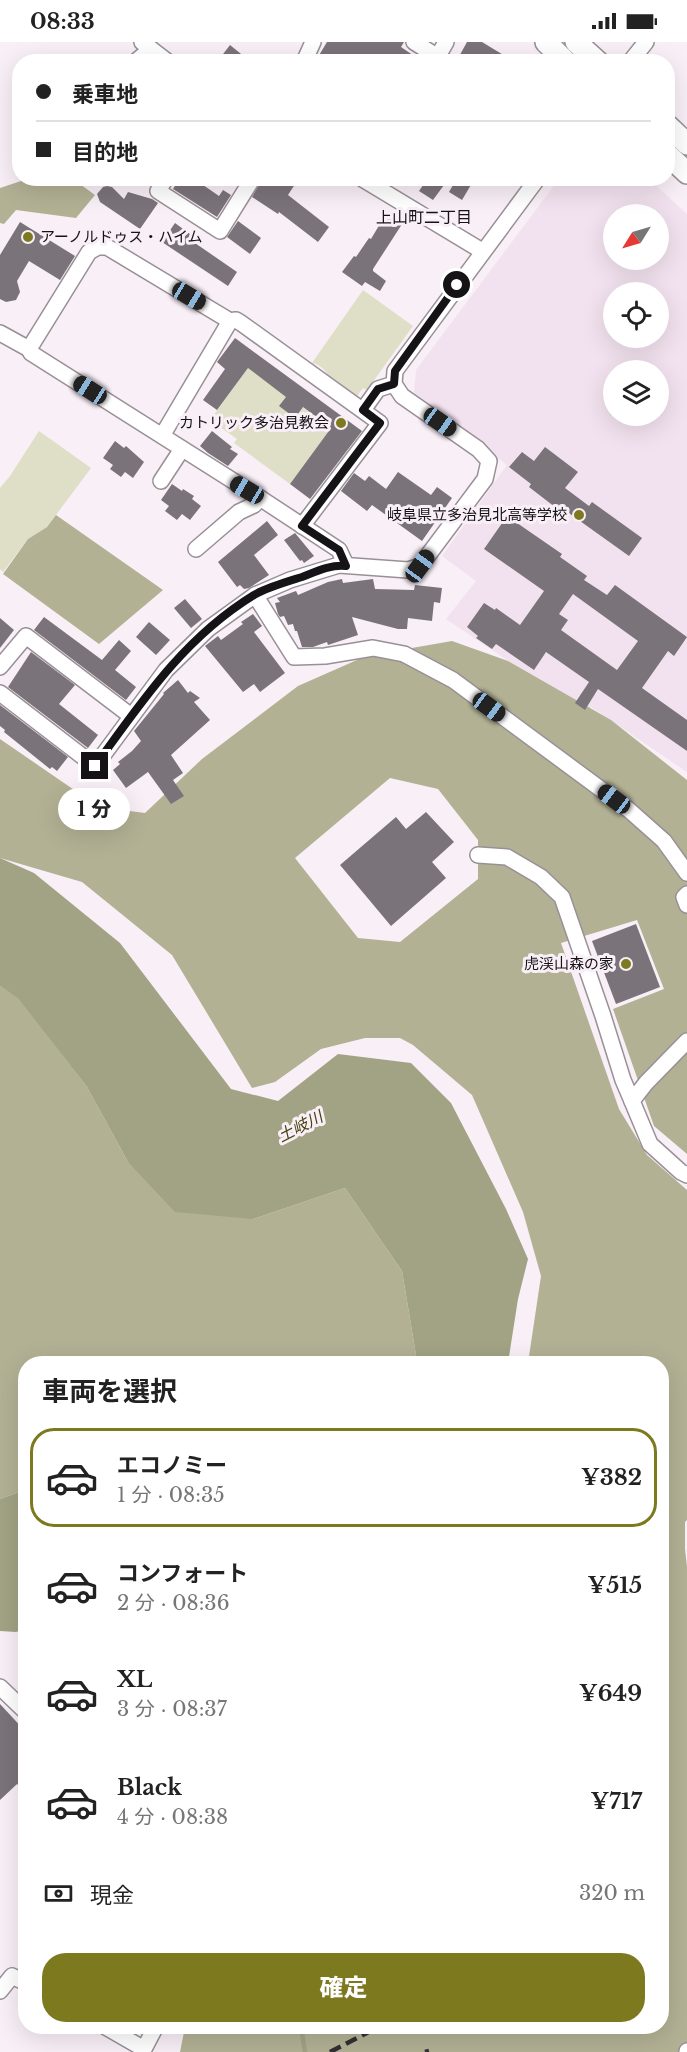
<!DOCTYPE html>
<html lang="ja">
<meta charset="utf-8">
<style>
:root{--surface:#fff;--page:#f6f6f6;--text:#222;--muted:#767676;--line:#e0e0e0;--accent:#7d791f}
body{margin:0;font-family:"Libre Baskerville","Noto Sans JP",serif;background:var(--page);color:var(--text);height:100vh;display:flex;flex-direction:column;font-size:22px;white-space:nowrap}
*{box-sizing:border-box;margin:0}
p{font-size:20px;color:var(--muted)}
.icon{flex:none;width:33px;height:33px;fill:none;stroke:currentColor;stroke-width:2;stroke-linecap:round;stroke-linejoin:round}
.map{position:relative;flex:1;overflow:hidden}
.side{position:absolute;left:18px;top:1314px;width:651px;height:678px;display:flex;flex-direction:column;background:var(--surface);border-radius:24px;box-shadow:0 6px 24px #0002}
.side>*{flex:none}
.banner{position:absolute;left:12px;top:12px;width:663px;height:132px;border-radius:24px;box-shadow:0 6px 24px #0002;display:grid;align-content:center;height:132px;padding:0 24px;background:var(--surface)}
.needle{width:39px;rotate:233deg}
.fabs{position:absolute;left:603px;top:162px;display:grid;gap:12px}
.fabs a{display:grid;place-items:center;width:66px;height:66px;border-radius:50%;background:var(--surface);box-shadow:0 6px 24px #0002;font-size:30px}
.end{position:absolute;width:27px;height:27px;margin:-14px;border:8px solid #161316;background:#fff;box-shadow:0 0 0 3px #fff}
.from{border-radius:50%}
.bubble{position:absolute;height:42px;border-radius:21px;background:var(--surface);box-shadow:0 6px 24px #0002;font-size:20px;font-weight:800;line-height:42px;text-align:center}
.car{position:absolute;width:18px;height:36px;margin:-18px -9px;border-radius:8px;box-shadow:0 0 4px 2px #0007;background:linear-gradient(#222 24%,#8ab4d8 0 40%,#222 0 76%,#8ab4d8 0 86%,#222 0)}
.banner b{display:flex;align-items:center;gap:21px;height:57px;font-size:22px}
.banner b+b{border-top:2px solid var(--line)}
.banner i{width:15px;height:15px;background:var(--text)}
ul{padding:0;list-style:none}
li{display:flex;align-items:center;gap:18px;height:99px;margin:0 12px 9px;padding:0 12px;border:3px solid transparent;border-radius:24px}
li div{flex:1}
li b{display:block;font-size:22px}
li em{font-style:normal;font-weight:800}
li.active{border-color:var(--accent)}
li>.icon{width:54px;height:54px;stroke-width:1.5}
h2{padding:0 24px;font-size:27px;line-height:72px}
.pay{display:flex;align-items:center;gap:15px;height:66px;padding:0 24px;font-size:22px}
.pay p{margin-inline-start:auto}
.action{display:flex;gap:12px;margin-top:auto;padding:12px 24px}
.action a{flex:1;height:69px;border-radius:24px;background:var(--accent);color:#fff;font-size:24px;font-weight:800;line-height:69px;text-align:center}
.status{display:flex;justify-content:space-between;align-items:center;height:42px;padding:0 30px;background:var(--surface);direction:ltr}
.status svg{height:16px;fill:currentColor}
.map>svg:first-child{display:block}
</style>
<div class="status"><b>08:33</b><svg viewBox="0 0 49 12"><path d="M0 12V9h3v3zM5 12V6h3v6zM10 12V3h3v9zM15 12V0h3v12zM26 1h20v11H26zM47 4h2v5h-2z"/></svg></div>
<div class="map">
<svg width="687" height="2010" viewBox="0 0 687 2010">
<rect width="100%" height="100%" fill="#f9eff7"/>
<!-- built -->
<path fill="#f2e2ef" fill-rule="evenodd" d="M 559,137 L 649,137 L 687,172 L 687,730 L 591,665 L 587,672 L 446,577 L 476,539 L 442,514 L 507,423 L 414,351 L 416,328 ZM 614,172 L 658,172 L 658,218 L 614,218 ZM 614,250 L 658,250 L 658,296 L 614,296 ZM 614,328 L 658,328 L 658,374 L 614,374 Z"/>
<!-- green -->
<g fill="#dfdfc8">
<path d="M 363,248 L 413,284 L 367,348 L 363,346 L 355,357 C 348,352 339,347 334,341 C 326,332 325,324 312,321 Z"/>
<polygon points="248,326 331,386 290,442 234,401 237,397 210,378"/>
<polygon points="39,389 91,426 47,485 28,497 3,530 0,527 0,446 10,434"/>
</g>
<!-- forest -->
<g fill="#b2b194" fill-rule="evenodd">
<polygon points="30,136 73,137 95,153 76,176 16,168 4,182 0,181 0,146"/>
<polygon points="56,473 163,548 99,602 3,532 28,497 47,485"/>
<path d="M 452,599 L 508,619 L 611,678 L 687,738 L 687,1112 L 654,1084 L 613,967 L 664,947 L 637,878 L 561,901 L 619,1067 L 647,1113 L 687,1148 L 687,1478 L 685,1480 L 685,1507 L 687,1525 L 687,2010 L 180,2010 L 185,1985 L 662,1984 L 662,1322 L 528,1321 L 541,1234 L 523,1170 L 472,1053 L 413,1003 L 400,996 L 365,996 L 321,1007 L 275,1040 L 252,1046 L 172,913 L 82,840 L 0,816 L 0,697 L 99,765 L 145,771 L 202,717 L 298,644 L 366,614 ZM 390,736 L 438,747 L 478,798 L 478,837 L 400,900 L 358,896 L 295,816 Z"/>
<polygon points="0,944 18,955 87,1045 128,1120 253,1177 345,1146 402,1229 416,1313 414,1321 26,1322 25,1448 0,1457"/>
</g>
<!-- water -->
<g fill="#a2a284">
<polygon points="0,816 34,831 120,901 231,1047 278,1059 338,1012 411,1021 451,1061 506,1167 528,1217 518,1257 508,1321 414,1321 416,1313 402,1229 345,1146 253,1177 175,1170 128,1120 87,1045 18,956 0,944"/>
<polygon points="25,1448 25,1587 16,1590 0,1589 0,1457"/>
</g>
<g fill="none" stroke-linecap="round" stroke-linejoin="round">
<!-- stream -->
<polyline stroke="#a2a284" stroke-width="4.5" points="301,1984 305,2010"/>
</g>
<!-- building -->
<g fill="#7b737a" fill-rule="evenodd">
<polygon points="327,0 404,0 401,5 423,20 315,20"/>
<polygon points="467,0 482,0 515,20 456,20"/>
<polygon points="230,3 251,20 217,20"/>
<polygon points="180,136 193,136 219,154 223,148 231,153 217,175 173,147"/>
<polygon points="263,136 299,136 288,153 329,185 318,200 279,170 278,172 252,155"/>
<polygon points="428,136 435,136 444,143 433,158 419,149"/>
<polygon points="457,136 475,136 462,158 449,150"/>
<polygon points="107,144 112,145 124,157 128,150 152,157 158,161 140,187 100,160 97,152 103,145"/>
<polygon points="387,170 394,174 396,170 406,176 373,227 373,229 386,239 380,249 365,240 362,244 342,230 354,214 356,215 369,196 371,197"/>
<polygon points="238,179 261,196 250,212 227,195"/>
<polygon points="20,180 75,214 60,238 29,219 17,239 20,250 16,258 6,260 0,257 0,213"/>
<polygon points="175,181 198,198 195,201 237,230 228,244 162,200"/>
<polygon points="235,296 362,389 310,457 290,442 331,386 303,365 295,376 279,364 286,355 248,326 217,368 203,358 225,327 217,320"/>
<polygon points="212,389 232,405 230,407 238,412 228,424 208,411 200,404"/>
<polygon points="115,399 124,406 126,404 144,420 133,436 125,430 121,435 110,427 113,423 103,416"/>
<polygon points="545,405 578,430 565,446 589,464 592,460 642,496 629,514 566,469 564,472 529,445 531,442 509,425 522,410 534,419"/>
<polygon points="398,430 431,453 437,445 452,456 422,499 372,463 367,469 341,449 354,431 365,439 369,434 386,447"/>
<polygon points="172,442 182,449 183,447 194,454 192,457 201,464 190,478 182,472 177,478 165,469 169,464 161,458"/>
<path d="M 507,474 L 562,512 L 560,515 L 587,534 L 584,538 L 607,553 L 615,543 L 687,595 L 674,614 L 668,609 L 642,646 L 687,678 L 687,709 L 598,647 L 585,668 L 575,661 L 589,640 L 546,610 L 534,628 L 496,602 L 492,607 L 476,596 L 478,594 L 467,585 L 484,561 L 495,568 L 496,566 L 520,583 L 544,549 L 484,507 ZM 573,552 L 638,599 L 617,628 L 561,588 L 568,578 L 559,572 Z"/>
<polygon points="267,479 278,493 254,513 269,533 249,546 244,547 240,543 237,545 218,520"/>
<polygon points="295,491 314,514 304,521 302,518 300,519 284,498"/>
<polygon points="342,537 343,541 373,537 375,547 414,548 415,543 442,546 440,561 434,560 432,579 408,576 407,587 398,587 352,575 358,593 328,603 327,600 313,605 302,605 297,589 295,589 293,582 288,583 284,574 280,575 278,572 275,561 280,560 277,556 296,549 298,553 328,540"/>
<polygon points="185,557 202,577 191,586 174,566"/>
<polygon points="253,572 262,584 254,590 285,631 260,650 254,642 243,650 205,604 218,594 221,598 243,582 241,580"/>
<polygon points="44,575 102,618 119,598 131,609 115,628 136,645 126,658 34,588"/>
<polygon points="0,576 14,588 0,606"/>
<polygon points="149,580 170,598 156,613 136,595"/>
<polygon points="31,610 75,643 59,662 98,693 88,706 8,645"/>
<polygon points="178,638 188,651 190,649 200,656 194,660 210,678 171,713 183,731 173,738 184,754 171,762 148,730 126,746 113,728 120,722 118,720 132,709 141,699 134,689 164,652 163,651"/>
<polygon points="0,663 68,715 57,729 52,725 50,727 4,690 5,688 0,684"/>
<polygon points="426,770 454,800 432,820 446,836 391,884 340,823 396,775 406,787"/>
<polygon points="636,882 660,945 616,962 592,899"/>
<polygon points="0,1662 26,1690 26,1751 17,1742 0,1758"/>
</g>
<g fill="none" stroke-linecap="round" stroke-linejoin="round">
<!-- minor casing -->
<g stroke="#999097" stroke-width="18">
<g id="minor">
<polyline points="142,0 168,20"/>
<polyline points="414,0 446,20"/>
<polyline points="438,14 446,0"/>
<polyline points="135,20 151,7"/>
<polyline points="304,20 313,0"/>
<polyline points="630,20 646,0"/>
<polyline points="166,136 158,149 220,189 253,136"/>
<polyline points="361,136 482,209"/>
<polyline points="230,279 236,278 241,281 380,381 302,484"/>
<polyline points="0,291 29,307"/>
<polyline points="363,368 378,347 394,342"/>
<polyline points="162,394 230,279 107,205 98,205 89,210 29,307 31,311 260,456"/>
<polyline points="161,439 182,407"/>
<polyline points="196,507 239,470 254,463 260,456 339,508 346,523"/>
<polyline points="255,553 294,615 325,614 373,606 404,612 453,638 629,768 664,799 687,831"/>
<polyline points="0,625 26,594 131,674"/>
<polyline points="0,651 95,724 166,628 208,587 255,553 290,538 339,523 408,528 420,524 485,437 489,419 478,407 402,354 394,342 395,329 538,136"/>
<polyline points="478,813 507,815 541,835 562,855 603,974 623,1038 632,1059"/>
<polyline points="687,852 684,855 687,863"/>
<polyline points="687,999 646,1041 632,1059 650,1102 681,1130 687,1133"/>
<polyline points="0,1645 26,1670"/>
<polyline points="0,1949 12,1934 26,1941"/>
<polyline points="104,1984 144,2007 156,1984"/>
<polyline points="687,2010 687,2009"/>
</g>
</g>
<!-- highway casing -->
<g stroke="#999097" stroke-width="24">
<g id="highway">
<polyline points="546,0 566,20"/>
<polyline points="576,0 598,20"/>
<polyline points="668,84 687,102"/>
<polyline points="668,113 687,131"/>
</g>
</g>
<!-- minor -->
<use href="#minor" stroke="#fff" stroke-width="15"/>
<!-- highway -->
<use href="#highway" stroke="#fff" stroke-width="21"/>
<!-- rail -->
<g stroke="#332f32" stroke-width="4.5" stroke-dasharray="12 6" stroke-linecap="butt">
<polyline points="330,2010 380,1984"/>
<polyline points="425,2010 429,2009"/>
</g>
</g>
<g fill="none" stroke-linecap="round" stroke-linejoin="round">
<!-- route -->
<path stroke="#161316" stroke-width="8" d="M 95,724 C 142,659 184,596 254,553 C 268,545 286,540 302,535 C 315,530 331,522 346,524 L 339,508 L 302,484 L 380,381 L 363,368 L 378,347 L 394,342 L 395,329 L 457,243"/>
</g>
<!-- markers -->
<g fill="#7d791f" stroke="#f9eff7" stroke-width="2">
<circle cx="28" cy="195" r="6"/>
<circle cx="341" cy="381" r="6"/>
<circle cx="579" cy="473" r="6"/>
<circle cx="626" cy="922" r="6"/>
</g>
<g text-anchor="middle" stroke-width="6" stroke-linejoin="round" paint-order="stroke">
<!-- poi labels -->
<g font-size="15" fill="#161316" stroke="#f9eff7" text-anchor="end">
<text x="40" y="200" text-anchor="start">アーノルドゥス・ハイム</text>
<text x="329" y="386">カトリック多治見教会</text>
<text x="567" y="478">岐阜県立多治見北高等学校</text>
<text x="614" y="927">虎渓山森の家</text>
</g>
<!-- neighbourhood labels -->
<g font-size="16" fill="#161316" stroke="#f9eff7">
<text x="424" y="181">上山町二丁目</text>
</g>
<!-- water labels -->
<g font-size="16" font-style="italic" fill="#45420e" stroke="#f9eff7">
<text transform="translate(300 1084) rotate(-27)" y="6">土岐川</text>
</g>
</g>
</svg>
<div class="fabs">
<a><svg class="needle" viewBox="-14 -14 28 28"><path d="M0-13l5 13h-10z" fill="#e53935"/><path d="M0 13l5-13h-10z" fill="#767676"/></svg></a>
<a><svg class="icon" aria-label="locate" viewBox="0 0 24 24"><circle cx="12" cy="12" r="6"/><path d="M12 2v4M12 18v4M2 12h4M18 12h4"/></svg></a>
<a><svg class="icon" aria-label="layers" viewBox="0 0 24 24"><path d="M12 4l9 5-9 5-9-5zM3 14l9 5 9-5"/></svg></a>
</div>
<i class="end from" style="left:457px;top:243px"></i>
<i class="end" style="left:95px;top:724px"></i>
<div class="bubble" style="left:58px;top:746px;width:72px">1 分</div>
<i class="car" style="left:189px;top:254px;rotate:121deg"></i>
<i class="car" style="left:90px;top:348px;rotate:302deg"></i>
<i class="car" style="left:440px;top:380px;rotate:125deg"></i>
<i class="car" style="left:247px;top:448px;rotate:300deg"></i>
<i class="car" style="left:420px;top:524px;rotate:36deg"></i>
<i class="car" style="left:489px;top:665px;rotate:126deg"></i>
<i class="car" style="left:614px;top:757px;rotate:307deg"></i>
<div class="banner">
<b><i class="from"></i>乗車地</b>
<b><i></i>目的地</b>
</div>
<section class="side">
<h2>車両を選択</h2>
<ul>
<li class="active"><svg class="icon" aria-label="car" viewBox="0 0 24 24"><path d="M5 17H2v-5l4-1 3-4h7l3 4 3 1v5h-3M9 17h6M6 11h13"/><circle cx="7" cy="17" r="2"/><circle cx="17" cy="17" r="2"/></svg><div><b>エコノミー</b><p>1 分 · 08:35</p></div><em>¥382</em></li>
<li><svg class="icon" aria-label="car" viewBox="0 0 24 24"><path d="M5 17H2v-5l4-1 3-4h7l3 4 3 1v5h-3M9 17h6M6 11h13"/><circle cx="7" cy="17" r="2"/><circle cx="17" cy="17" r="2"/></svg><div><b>コンフォート</b><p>2 分 · 08:36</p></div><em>¥515</em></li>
<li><svg class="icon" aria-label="car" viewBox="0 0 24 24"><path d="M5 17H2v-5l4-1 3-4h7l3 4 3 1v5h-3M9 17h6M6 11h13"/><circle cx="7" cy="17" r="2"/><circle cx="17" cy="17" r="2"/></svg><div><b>XL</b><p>3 分 · 08:37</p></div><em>¥649</em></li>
<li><svg class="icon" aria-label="car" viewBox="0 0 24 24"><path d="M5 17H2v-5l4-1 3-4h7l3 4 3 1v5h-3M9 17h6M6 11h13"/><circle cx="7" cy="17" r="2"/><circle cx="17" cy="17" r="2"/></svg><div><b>Black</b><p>4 分 · 08:38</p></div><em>¥717</em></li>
</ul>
<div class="pay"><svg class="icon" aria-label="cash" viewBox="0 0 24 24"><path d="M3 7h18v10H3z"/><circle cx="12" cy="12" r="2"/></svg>現金<p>320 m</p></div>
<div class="action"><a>確定</a></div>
</section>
</div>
